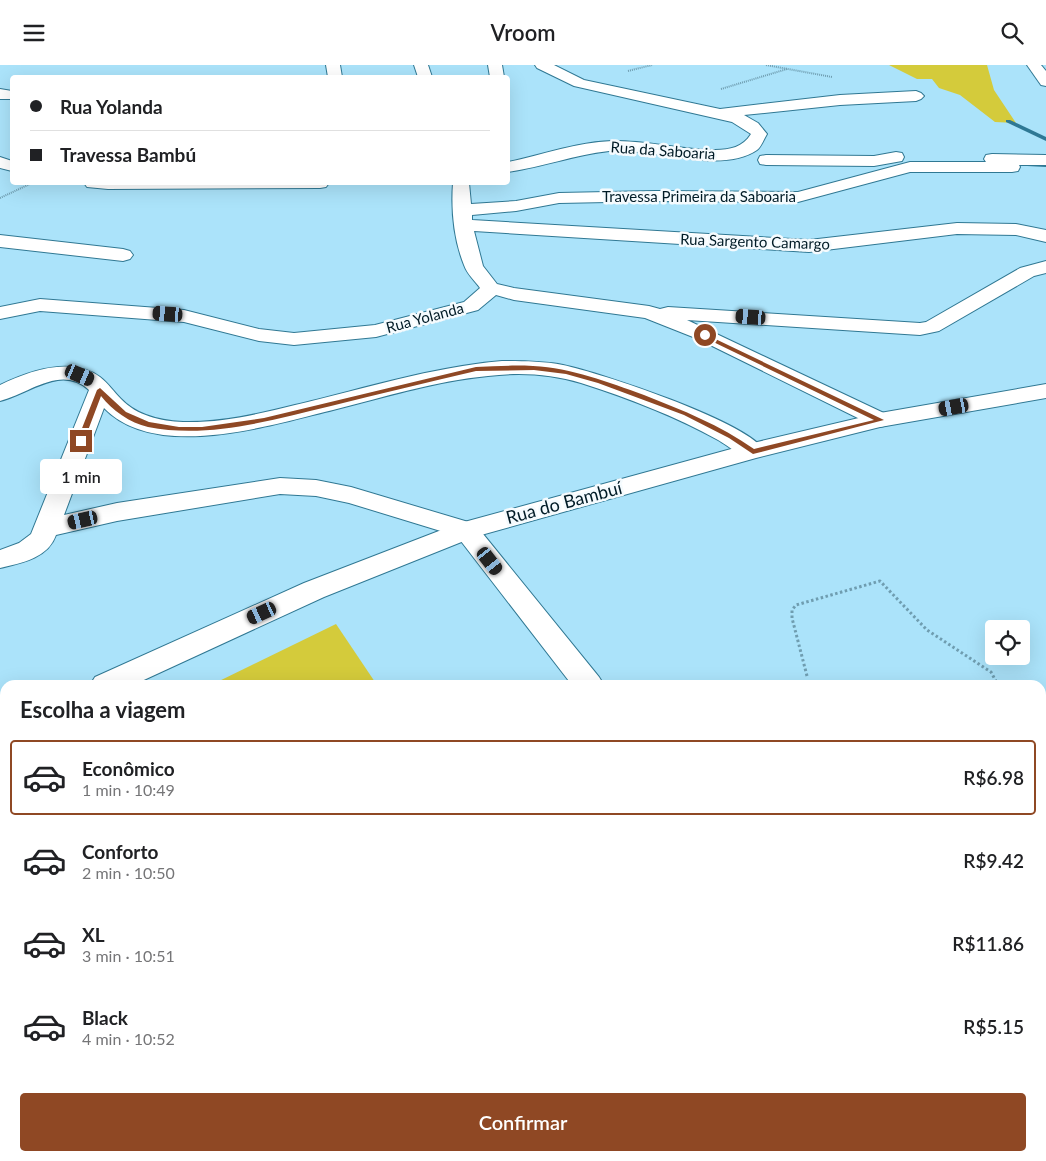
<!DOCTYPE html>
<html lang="pt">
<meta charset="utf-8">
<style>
:root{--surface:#fff;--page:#f2f2f2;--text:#202124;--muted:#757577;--line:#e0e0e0;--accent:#8f4824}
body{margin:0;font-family:Lato,sans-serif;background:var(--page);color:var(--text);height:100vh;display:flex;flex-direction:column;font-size:19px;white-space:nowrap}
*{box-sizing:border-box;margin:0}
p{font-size:16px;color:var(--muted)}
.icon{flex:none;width:28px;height:28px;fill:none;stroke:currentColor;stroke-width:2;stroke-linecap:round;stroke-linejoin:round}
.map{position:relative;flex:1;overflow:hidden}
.panel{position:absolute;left:0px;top:615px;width:1046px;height:481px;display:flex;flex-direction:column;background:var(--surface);border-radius:15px 15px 0 0;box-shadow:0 5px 20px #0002}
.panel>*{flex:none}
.guide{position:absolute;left:10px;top:10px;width:500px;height:110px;border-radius:5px;box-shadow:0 5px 20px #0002;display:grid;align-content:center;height:110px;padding:0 20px;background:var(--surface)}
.controls{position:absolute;left:985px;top:555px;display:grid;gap:10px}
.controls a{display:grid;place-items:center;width:45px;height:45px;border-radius:5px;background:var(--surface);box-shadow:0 5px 20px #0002;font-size:25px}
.end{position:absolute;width:22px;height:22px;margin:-11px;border:6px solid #8f4824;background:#fff;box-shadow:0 0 0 2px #fff}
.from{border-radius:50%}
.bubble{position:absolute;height:35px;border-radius:5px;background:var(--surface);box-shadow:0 5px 20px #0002;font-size:16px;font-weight:600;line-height:35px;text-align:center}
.car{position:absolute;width:15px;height:30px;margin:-15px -8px;border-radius:6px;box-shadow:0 0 4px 1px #0007;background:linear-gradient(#222 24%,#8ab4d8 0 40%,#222 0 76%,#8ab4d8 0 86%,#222 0)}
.guide b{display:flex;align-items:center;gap:18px;height:48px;font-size:19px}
.guide b+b{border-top:1px solid var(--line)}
.guide i{width:12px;height:12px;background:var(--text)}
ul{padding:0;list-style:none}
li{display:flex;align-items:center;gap:15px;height:75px;margin:0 10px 8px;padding:0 10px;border:2px solid transparent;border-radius:5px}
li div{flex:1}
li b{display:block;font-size:19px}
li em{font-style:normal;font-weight:600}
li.on{border-color:var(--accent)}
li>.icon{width:45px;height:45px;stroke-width:1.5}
h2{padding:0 20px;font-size:22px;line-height:60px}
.cta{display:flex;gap:10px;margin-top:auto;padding:10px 20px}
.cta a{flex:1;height:58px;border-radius:5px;background:var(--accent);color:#fff;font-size:20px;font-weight:600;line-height:58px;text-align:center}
header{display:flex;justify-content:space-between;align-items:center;height:65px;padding:0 20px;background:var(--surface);font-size:22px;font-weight:600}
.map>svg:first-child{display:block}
</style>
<header><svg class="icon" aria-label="menu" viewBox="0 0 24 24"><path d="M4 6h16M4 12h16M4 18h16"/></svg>Vroom<svg class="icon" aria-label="search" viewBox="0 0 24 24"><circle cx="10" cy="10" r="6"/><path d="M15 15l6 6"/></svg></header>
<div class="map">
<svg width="1046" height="1096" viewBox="0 0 1046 1096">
<rect width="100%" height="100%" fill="#abe3fa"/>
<!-- green -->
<g fill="#d4cb3b">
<polygon points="889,0 987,0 994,25 1016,58 995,57 960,30 939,23 932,14 917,14"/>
<polygon points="336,559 377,620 211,620"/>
<polygon points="5,719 5,1091 188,1091 173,1096 0,1096 0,721"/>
</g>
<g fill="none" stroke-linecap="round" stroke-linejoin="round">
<!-- stream -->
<g fill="#2e7894" fill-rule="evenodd">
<polygon points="1006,55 1010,55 1046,72 1046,76 1006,57"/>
<polygon points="1029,98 1046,98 1046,102 1027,101 1027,99"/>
</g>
<!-- minor casing -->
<g stroke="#307893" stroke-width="2">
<g id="minor">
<polygon points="326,0 340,0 342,12 328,12"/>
<polygon points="414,0 428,0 432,12 418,12"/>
<polygon points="488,0 502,0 504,12 490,12"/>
<path d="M 535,0 L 554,0 L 584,15 L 720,44 L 840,30 L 916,26 L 921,28 L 924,31 L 921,34 L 916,36 L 840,40 L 744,50 L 758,58 L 767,69 C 764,74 761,82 757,85 C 721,110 650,82 609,86 C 574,90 542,102 508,107 L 508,97 C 542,90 577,77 612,76 C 646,75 680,85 715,85 C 730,85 743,82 751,69 L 732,57 L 574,21 L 537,3 Z"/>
<polygon points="1027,0 1041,0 1046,6 1046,21 1041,20"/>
<polygon points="0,24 12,26 12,34 0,34"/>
<polygon points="896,87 902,88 904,92 902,96 874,101 766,100 760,99 758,95 760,91 766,90 874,91"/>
<path d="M 992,89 L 1046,90 L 1046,100 L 1019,100 L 1020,102 L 1018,106 L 1012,107 L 910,107 L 798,137 L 656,136 L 559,138 L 516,146 L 472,150 L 472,155 L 809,175 L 957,158 L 1016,159 L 1046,165 L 1046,177 L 1016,170 L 957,169 L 809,187 L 474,166 L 483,201 L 497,219 L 514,223 L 649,241 L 660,244 L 668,242 L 920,258 L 926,257 L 1020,203 L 1046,196 L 1046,208 L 1034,211 L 939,266 L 920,270 L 687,255 L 888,350 L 891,355 L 888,360 L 880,362 L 872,360 L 698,274 L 645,253 L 514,235 L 496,230 L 478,245 L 376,272 L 294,280 L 259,276 L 184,257 L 40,246 L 0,254 L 0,242 L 40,234 L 184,245 L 259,264 L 294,268 L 375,260 L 464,237 L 480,223 C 475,216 467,209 464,200 C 454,175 451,145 453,118 L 469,118 L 471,139 L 516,136 L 559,128 L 656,126 L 798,127 L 910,97 L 986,97 L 984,94 L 986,90 Z"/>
<polygon points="0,92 12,96 12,106 0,103"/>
<polygon points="84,118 329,118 326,122 320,123 108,124 87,122"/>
<polygon points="0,170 123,184 130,186 133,190 130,194 123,196 0,182"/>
<path d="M 502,296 C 522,296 543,296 563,300 C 601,308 746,356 765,386 L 761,391 C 744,396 732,383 718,375 C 675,351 628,333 581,318 C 551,309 519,307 488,311 C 436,316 384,332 333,345 C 271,360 156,397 104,343 L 64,450 L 117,438 L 280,413 L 316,415 L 351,422 L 475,459 L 599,612 L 604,620 L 572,620 L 457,471 L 349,438 L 316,431 L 280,429 L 117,456 L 56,470 C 48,493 22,498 0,503 L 0,485 L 19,478 L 31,469 L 89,325 C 61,299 29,329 0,336 L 0,320 C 29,306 71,291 100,312 C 108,318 114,327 121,334 C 137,351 161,356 183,357 C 221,358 259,349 295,340 C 363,324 432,302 502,296 Z"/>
</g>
</g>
<!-- major casing -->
<g stroke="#307893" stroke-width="2">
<g id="major">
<polygon points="1046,319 1046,333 880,362 756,393 474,472 324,532 133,620 90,620 95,612 304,518 457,459 753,378 880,348"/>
<polygon points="5,653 5,679 0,681 0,655"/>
<polygon points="1046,715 1046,763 1041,765 1041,717"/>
<polygon points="272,1091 325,1091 323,1096 270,1096"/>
</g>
</g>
<!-- path-far2 -->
<g stroke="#6f9db0" stroke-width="2" stroke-dasharray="1 1" stroke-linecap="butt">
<polyline points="766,0 832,12"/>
<polyline points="628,6 652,0"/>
<polyline points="721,24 787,4"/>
<polyline points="0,133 32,118"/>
</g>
<!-- path-far1 -->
<polyline stroke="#6f9db0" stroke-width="3" stroke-dasharray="2.5 2.5" stroke-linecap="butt" points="807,611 792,553 792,545 796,540 880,516 927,565 991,607 998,620"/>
<!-- path -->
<g stroke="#6f9db0" stroke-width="4" stroke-dasharray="3 3" stroke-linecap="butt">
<polyline points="1041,900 1046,902"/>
<polyline points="1041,1083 1046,1087"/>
</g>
<!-- minor -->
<use href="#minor" fill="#fff" fill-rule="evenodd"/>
<!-- major -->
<use href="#major" fill="#fff" fill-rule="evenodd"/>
</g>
<!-- shaded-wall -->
<polygon fill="#268cae" points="5,983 5,1001 0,1003 0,984"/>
<!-- building -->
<polygon fill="#37c8f8" stroke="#268cae" points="5,903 5,983 0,984 0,905"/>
<!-- route -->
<path fill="#8f4824" d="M 705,269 L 884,355 L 753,389 L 729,373 L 684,350 L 598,318 L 566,309 L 534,305 L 476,306 C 428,317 379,329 331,341 C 272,355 209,374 148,362 C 130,358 112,345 101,331 L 84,376 L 81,379 L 77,376 L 97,325 L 100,323 L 126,347 L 149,357 L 179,362 L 202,362 L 264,353 L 476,302 C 495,301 514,300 533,301 C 572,303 608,317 644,330 C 682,345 720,360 754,384 L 874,355 L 703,272 Z"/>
<g text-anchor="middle" stroke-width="5" stroke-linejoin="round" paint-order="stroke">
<!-- far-street labels -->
<g font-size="15" fill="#001b26" stroke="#f5fbfe">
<text transform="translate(663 86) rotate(4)" y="5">Rua da Saboaria</text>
<text x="699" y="137">Travessa Primeira da Saboaria</text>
<text transform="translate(755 177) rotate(2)" y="5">Rua Sargento Camargo</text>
<text transform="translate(425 253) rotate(-15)" y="5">Rua Yolanda</text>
</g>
<!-- street labels -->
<g font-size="18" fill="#001b26" stroke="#f5fbfe">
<text transform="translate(564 438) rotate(-15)" y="6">Rua do Bambuí</text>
</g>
</g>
</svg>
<div class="controls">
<a><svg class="icon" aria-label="locate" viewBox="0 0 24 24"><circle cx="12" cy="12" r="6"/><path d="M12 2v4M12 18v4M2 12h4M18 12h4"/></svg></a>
</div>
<i class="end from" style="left:705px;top:270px"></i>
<i class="end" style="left:81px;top:376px"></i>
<div class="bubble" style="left:40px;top:394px;width:82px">1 min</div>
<i class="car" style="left:168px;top:249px;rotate:274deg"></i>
<i class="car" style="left:751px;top:252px;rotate:274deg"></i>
<i class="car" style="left:80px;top:310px;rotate:113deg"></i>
<i class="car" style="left:954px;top:342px;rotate:260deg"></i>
<i class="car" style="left:83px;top:455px;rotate:257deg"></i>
<i class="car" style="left:490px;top:496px;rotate:142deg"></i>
<i class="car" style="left:262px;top:548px;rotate:245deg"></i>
<div class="guide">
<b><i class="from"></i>Rua Yolanda</b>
<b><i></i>Travessa Bambú</b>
</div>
<section class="panel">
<h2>Escolha a viagem</h2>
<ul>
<li class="on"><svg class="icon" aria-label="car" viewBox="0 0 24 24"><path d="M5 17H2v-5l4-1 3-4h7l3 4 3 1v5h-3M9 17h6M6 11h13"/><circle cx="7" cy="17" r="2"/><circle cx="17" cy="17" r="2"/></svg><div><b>Econômico</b><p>1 min · 10:49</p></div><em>R$6.98</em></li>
<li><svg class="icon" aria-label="car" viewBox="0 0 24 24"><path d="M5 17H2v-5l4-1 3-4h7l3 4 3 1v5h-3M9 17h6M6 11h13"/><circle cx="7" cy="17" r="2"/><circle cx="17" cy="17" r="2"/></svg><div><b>Conforto</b><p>2 min · 10:50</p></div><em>R$9.42</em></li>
<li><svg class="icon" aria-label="car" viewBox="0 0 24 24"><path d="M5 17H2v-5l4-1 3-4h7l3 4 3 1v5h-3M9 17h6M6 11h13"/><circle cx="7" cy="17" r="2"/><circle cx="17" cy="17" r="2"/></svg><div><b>XL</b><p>3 min · 10:51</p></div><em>R$11.86</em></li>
<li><svg class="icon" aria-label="car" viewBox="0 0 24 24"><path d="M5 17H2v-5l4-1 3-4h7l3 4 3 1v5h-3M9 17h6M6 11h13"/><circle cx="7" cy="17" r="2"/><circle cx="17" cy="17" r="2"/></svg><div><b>Black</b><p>4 min · 10:52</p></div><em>R$5.15</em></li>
</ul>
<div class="cta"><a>Confirmar</a></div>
</section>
</div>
